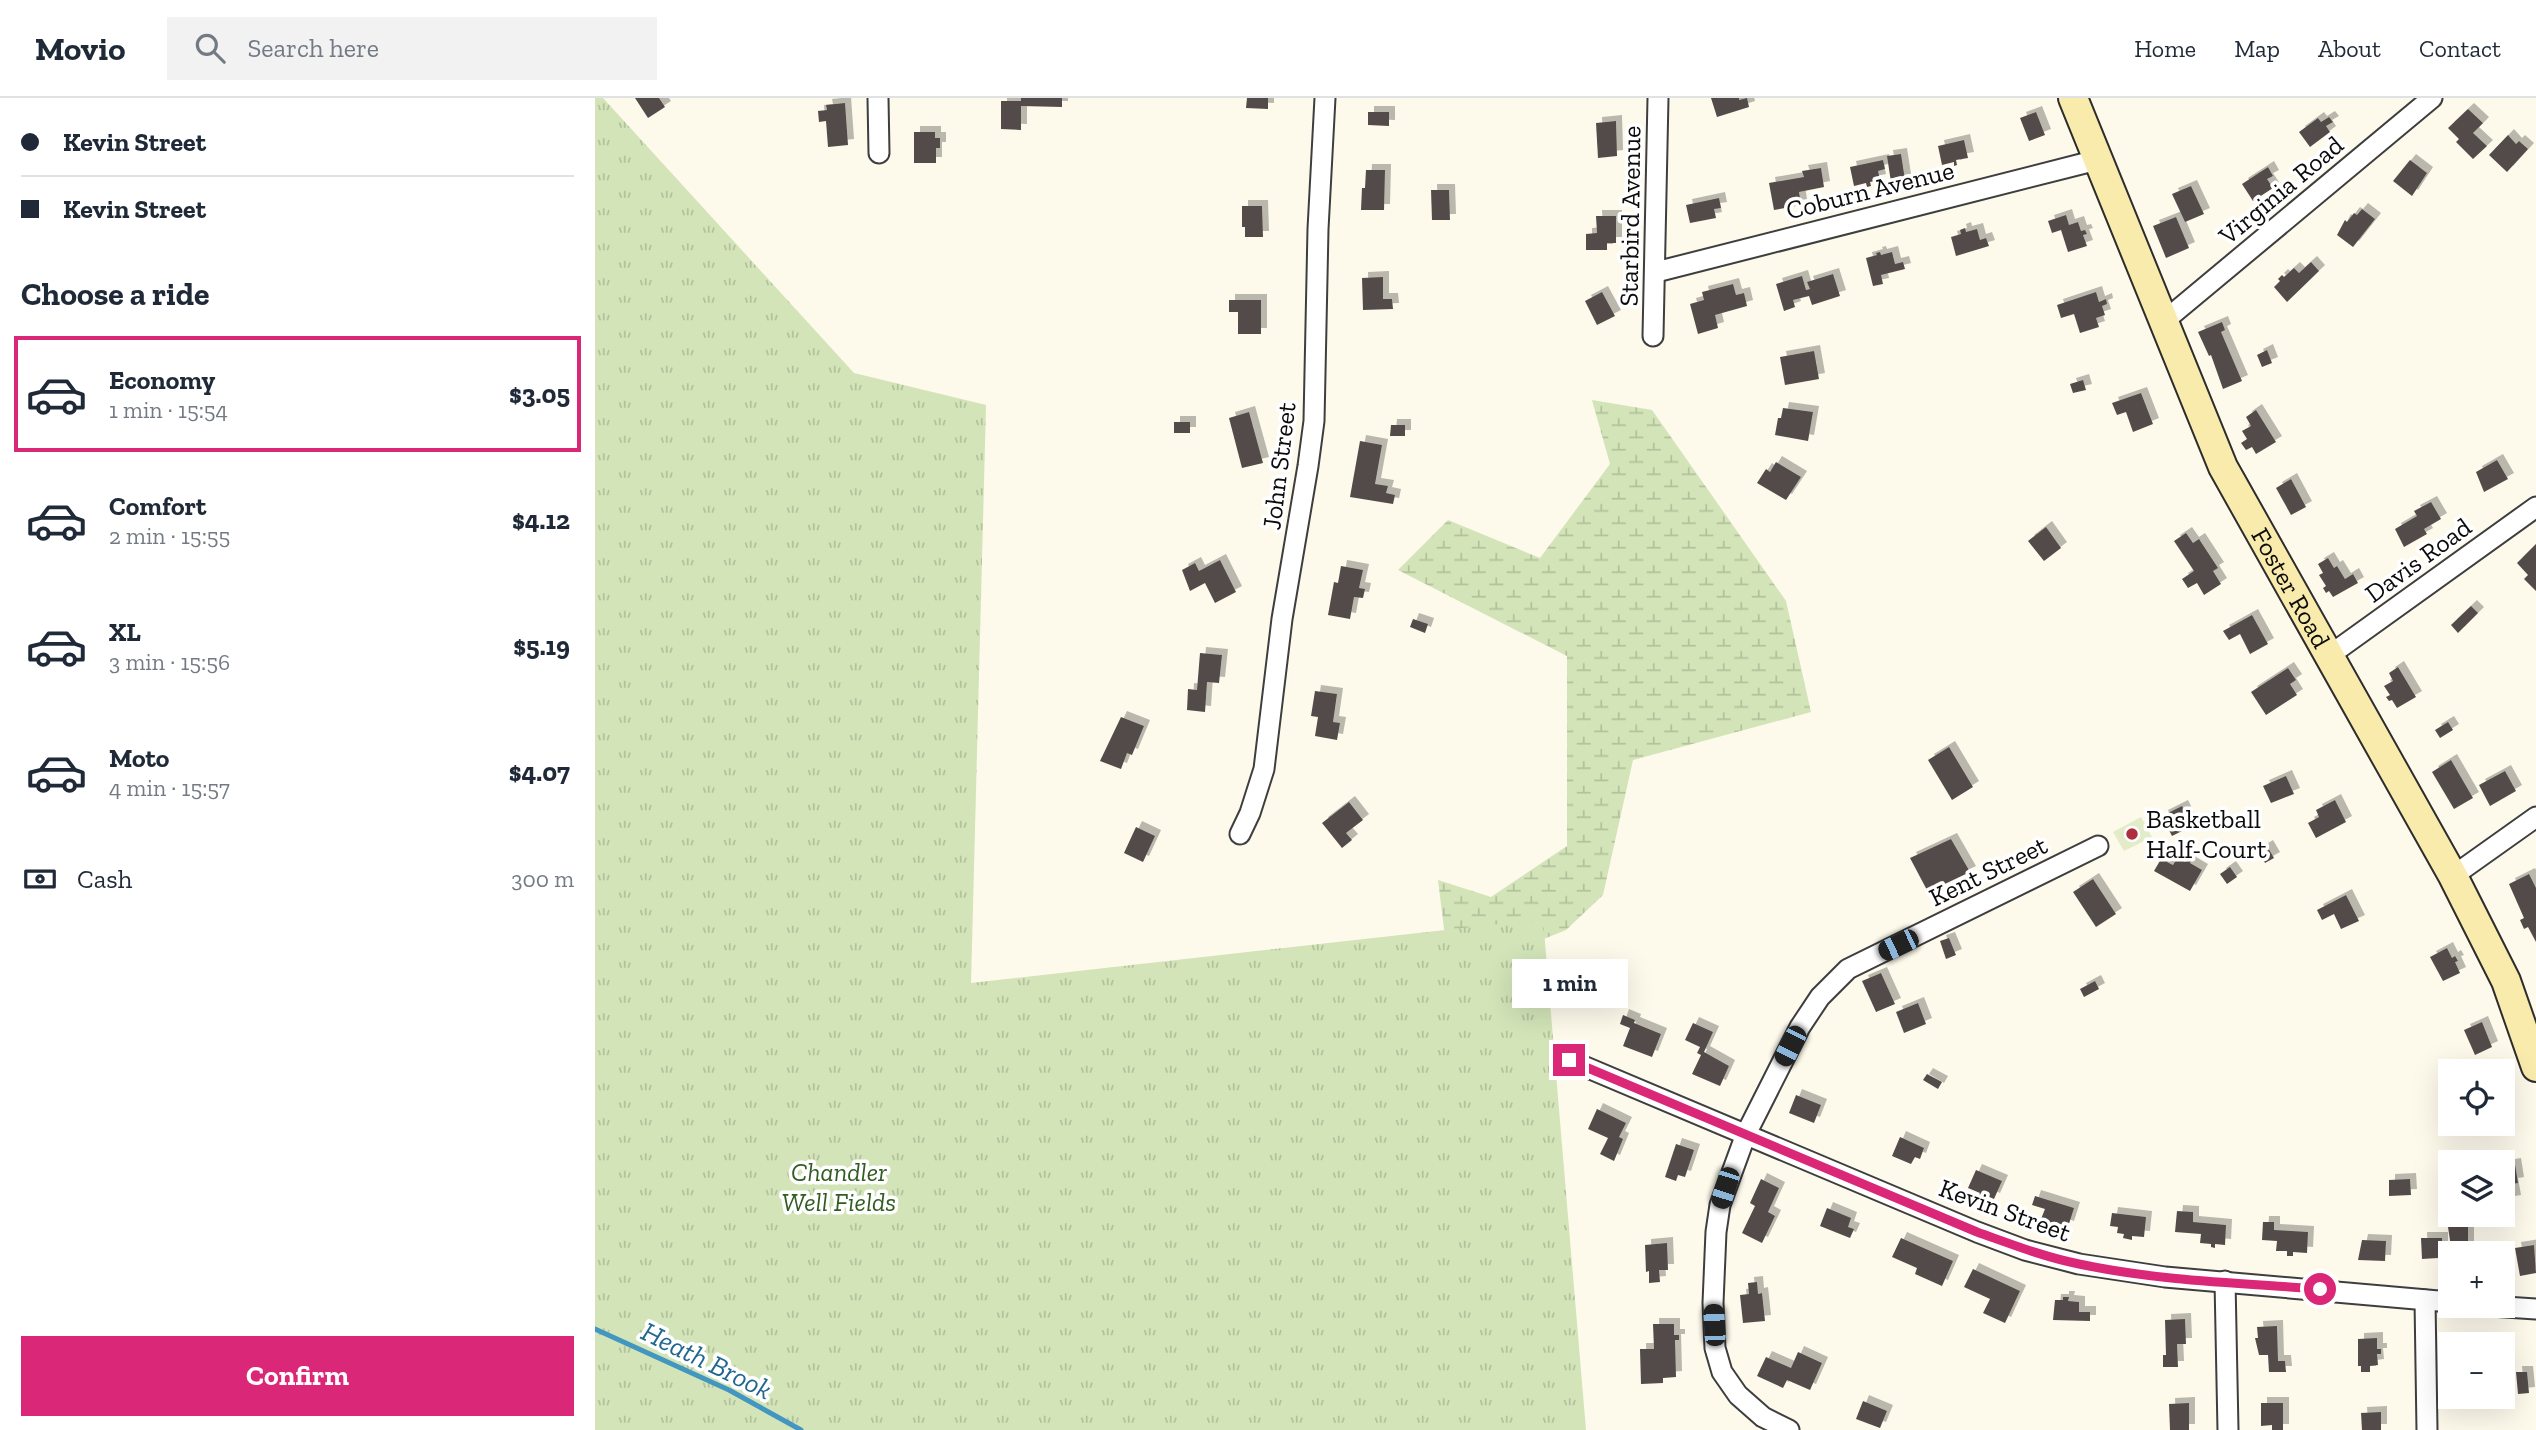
<!DOCTYPE html>
<meta charset="utf-8">
<style>
:root{--surface:#fff;--page:#f2f2f3;--text:#1f2937;--muted:#747a83;--line:#e0e1e3;--accent:#db2777}
body{margin:0;font-family:"Zilla Slab",serif;background:var(--page);color:var(--text);height:100vh;display:flex;flex-direction:column;font-size:26px;white-space:nowrap}
*{box-sizing:border-box;margin:0}
p{font-size:23px;color:var(--muted)}
.icon{flex:none;width:38px;height:38px;fill:none;stroke:currentColor;stroke-width:2;stroke-linecap:round;stroke-linejoin:round}
.map{position:relative;flex:1;overflow:hidden}
.drawer{display:flex;flex-direction:column;background:var(--surface);width:595px}
.drawer>*{flex:none}
.hud{display:grid;align-content:center;height:154px;padding:0 21px;background:var(--surface)}
.controls{position:absolute;left:1843px;top:961px;display:grid;gap:14px}
.controls a{display:grid;place-items:center;width:77px;height:77px;border-radius:0px;background:var(--surface);box-shadow:0 7px 28px #0002;font-size:35px}
.end{position:absolute;width:32px;height:32px;margin:-16px;border:9px solid #db2777;background:#fff;box-shadow:0 0 0 4px #fff}
.from{border-radius:50%}
.bubble{position:absolute;height:49px;border-radius:0px;background:var(--surface);box-shadow:0 7px 28px #0002;font-size:23px;font-weight:800;line-height:49px;text-align:center}
.car{position:absolute;width:21px;height:42px;margin:-21px -10px;border-radius:9px;box-shadow:0 0 5px 2px #0007;background:linear-gradient(#222 24%,#8ab4d8 0 40%,#222 0 76%,#8ab4d8 0 86%,#222 0)}
.hud b{display:flex;align-items:center;gap:24px;height:66px;font-size:26px}
.hud b+b{border-top:2px solid var(--line)}
.hud i{width:18px;height:18px;background:var(--text)}
ul{padding:0;list-style:none}
li{display:flex;align-items:center;gap:21px;height:116px;margin:0 14px 10px;padding:0 7px;border:4px solid transparent;border-radius:0px}
li div{flex:1}
li b{display:block;font-size:26px}
li em{font-style:normal;font-weight:800}
li.on{border-color:var(--accent)}
li>.icon{width:63px;height:63px;stroke-width:1.5}
h2{padding:0 21px;font-size:32px;line-height:84px}
.pay{display:flex;align-items:center;gap:18px;height:77px;padding:0 21px;font-size:26px}
.pay p{margin-inline-start:auto}
.cta{display:flex;gap:14px;margin-top:auto;padding:14px 21px}
.cta a{flex:1;height:80px;border-radius:0px;background:var(--accent);color:#fff;font-size:28px;font-weight:800;line-height:80px;text-align:center}
header{display:flex;align-items:center;gap:42px;box-sizing:border-box;height:98px;padding:0 35px;background:var(--surface);border-bottom:2px solid var(--line)}
header strong{font-size:33px}
nav{display:flex;gap:38px;margin-inline-start:auto;font-size:24px}
.search{width:490px;height:63px;background:var(--page);display:flex;align-items:center;gap:18px;box-sizing:border-box;padding:0 24px;border-radius:0px;color:var(--muted);font-size:26px}
main{display:flex;flex:1;min-height:0}
.map>svg:first-child{display:block}
</style>
<header>
<strong>Movio</strong>
<div class="search"><svg class="icon" aria-label="search" viewBox="0 0 24 24"><circle cx="10" cy="10" r="6"/><path d="M15 15l6 6"/></svg>Search here</div>
<nav><a>Home</a><a>Map</a><a>About</a><a>Contact</a></nav>
</header>
<main>
<section class="drawer">
<div class="hud">
<b><i class="from"></i>Kevin Street</b>
<b><i></i>Kevin Street</b>
</div>
<h2>Choose a ride</h2>
<ul>
<li class="on"><svg class="icon" aria-label="car" viewBox="0 0 24 24"><path d="M5 17H2v-5l4-1 3-4h7l3 4 3 1v5h-3M9 17h6M6 11h13"/><circle cx="7" cy="17" r="2"/><circle cx="17" cy="17" r="2"/></svg><div><b>Economy</b><p>1 min · 15:54</p></div><em>$3.05</em></li>
<li><svg class="icon" aria-label="car" viewBox="0 0 24 24"><path d="M5 17H2v-5l4-1 3-4h7l3 4 3 1v5h-3M9 17h6M6 11h13"/><circle cx="7" cy="17" r="2"/><circle cx="17" cy="17" r="2"/></svg><div><b>Comfort</b><p>2 min · 15:55</p></div><em>$4.12</em></li>
<li><svg class="icon" aria-label="car" viewBox="0 0 24 24"><path d="M5 17H2v-5l4-1 3-4h7l3 4 3 1v5h-3M9 17h6M6 11h13"/><circle cx="7" cy="17" r="2"/><circle cx="17" cy="17" r="2"/></svg><div><b>XL</b><p>3 min · 15:56</p></div><em>$5.19</em></li>
<li><svg class="icon" aria-label="car" viewBox="0 0 24 24"><path d="M5 17H2v-5l4-1 3-4h7l3 4 3 1v5h-3M9 17h6M6 11h13"/><circle cx="7" cy="17" r="2"/><circle cx="17" cy="17" r="2"/></svg><div><b>Moto</b><p>4 min · 15:57</p></div><em>$4.07</em></li>
</ul>
<div class="pay"><svg class="icon" aria-label="cash" viewBox="0 0 24 24"><path d="M3 7h18v10H3z"/><circle cx="12" cy="12" r="2"/></svg>Cash<p>300 m</p></div>
<div class="cta"><a>Confirm</a></div>
</section>
<div class="map">
<svg width="1941" height="1332" viewBox="0 0 1941 1332">
<defs>
<pattern id="wetland-marsh" width="20" height="14" patternUnits="userSpaceOnUse" patternTransform="scale(1.75)"><rect width="20" height="14" fill="#d2e4b8"/><path d="M1 5h8M5 5V1M11 12h8M15 12V8" fill="none" stroke="#b3c29d"/></pattern>
<pattern id="park-tufts" width="24" height="20" patternUnits="userSpaceOnUse" patternTransform="scale(1.75)"><rect width="24" height="20" fill="#d2e4b8"/><path d="M3 7l-1-3M5 7V3M7 7l1-3M15 17l-1-3M17 17v-4M19 17l1-3" fill="none" stroke="#b3c29d"/></pattern>
<filter id="shadow"><feDropShadow dx="6" dy="-6" stdDeviation="0" flood-color="#0004"/></filter>
</defs>
<rect width="100%" height="100%" fill="#fdf9eb"/>
<!-- wetland -->
<polygon fill="url(#wetland-marsh)" points="997,302 1057,312 1191,503 1216,614 1038,662 1008,797 971,832 855,879 843,782 896,799 972,748 972,558 803,472 853,422 945,460 1015,366"/>
<!-- park -->
<polygon fill="url(#park-tufts)" points="0,0 8,0 259,275 391,307 376,885 948,821 991,1332 0,1332"/>
<!-- pitch -->
<polygon fill="#e2ecc9" points="1546,719 1557,739 1529,753 1518,734"/>
<g fill="none" stroke-linecap="round" stroke-linejoin="round">
<!-- stream -->
<polyline stroke="#4296c0" stroke-width="5" points="0,1231 134,1292 206,1332"/>
</g>
<!-- building -->
<g fill="#534c49" filter="url(#shadow)">
<polygon points="40,0 64,0 70,9 53,20"/>
<polygon points="426,0 467,0 467,9 426,8 426,32 406,31 406,3 426,3"/>
<polygon points="652,0 673,0 673,11 651,10"/>
<polygon points="1116,0 1144,0 1144,2 1152,0 1154,9 1122,19"/>
<polygon points="250,5 253,47 233,49 231,23 224,24 223,13 232,12 231,7"/>
<polygon points="1873,11 1888,25 1878,35 1892,48 1878,61 1861,44 1864,41 1853,30"/>
<polygon points="773,14 794,14 794,28 773,27"/>
<polygon points="1441,14 1450,37 1434,43 1425,20"/>
<polygon points="1734,19 1738,24 1731,28 1735,34 1715,49 1704,34 1723,20 1726,24"/>
<polygon points="1021,23 1022,58 1003,60 1001,25"/>
<polygon points="319,34 340,34 340,40 345,40 345,50 341,50 341,65 319,65"/>
<polygon points="1913,37 1921,46 1924,43 1933,51 1912,74 1894,57"/>
<polygon points="1369,42 1373,60 1361,62 1362,67 1359,68 1359,64 1347,67 1343,48"/>
<polygon points="1306,56 1310,82 1296,84 1292,58"/>
<polygon points="1288,62 1290,71 1283,73 1285,82 1275,84 1276,88 1272,89 1271,85 1259,88 1255,69"/>
<polygon points="1815,62 1832,75 1817,98 1798,83"/>
<polygon points="1673,69 1678,78 1672,81 1678,90 1658,103 1647,86"/>
<polygon points="1226,70 1229,89 1204,94 1206,107 1179,112 1174,85 1209,79 1207,73"/>
<polygon points="771,72 790,72 789,112 766,112 767,90 770,90"/>
<polygon points="1596,88 1609,116 1590,124 1577,96"/>
<polygon points="836,92 854,92 855,122 837,122"/>
<polygon points="1124,100 1126,110 1119,111 1121,120 1095,125 1091,107"/>
<polygon points="647,108 667,108 668,139 650,139 650,129 647,129"/>
<polygon points="1767,111 1780,121 1758,149 1742,137 1750,122 1752,124 1759,115 1762,117"/>
<polygon points="1471,117 1474,127 1483,124 1486,133 1490,132 1492,136 1488,137 1492,148 1473,154 1466,132 1457,135 1453,123"/>
<polygon points="1001,118 1021,118 1021,145 1012,145 1012,152 991,152 991,136 1002,135"/>
<polygon points="1581,119 1594,150 1571,160 1558,128"/>
<polygon points="1370,130 1371,134 1382,131 1385,142 1391,140 1394,148 1361,158 1356,139 1366,136 1365,132"/>
<polygon points="1285,154 1286,157 1297,154 1300,166 1308,164 1310,171 1286,177 1288,186 1278,188 1271,160 1282,157 1281,155"/>
<polygon points="1716,164 1724,173 1692,204 1679,189 1685,183 1683,181 1687,177 1689,179 1699,170 1704,175"/>
<polygon points="1238,176 1245,198 1217,207 1214,198 1198,202 1200,209 1189,213 1181,186 1207,178 1211,192 1215,191 1212,184"/>
<polygon points="788,179 788,201 797,201 798,211 768,212 767,180"/>
<polygon points="1138,186 1141,197 1149,195 1152,208 1120,217 1123,230 1103,236 1095,206 1109,202 1107,194"/>
<polygon points="1007,194 1020,218 1002,227 990,203"/>
<polygon points="1501,194 1504,204 1511,201 1512,206 1507,208 1510,217 1501,220 1504,229 1485,235 1479,216 1466,220 1462,207"/>
<polygon points="634,202 666,202 666,236 643,236 643,214 634,214"/>
<polygon points="1627,224 1630,232 1626,234 1647,283 1628,291 1616,257 1614,258 1603,234"/>
<polygon points="1672,252 1677,265 1667,269 1662,257"/>
<polygon points="1219,253 1224,281 1190,287 1185,259"/>
<polygon points="1488,282 1491,292 1478,295 1475,286"/>
<polygon points="1546,295 1558,326 1538,334 1531,314 1522,317 1517,305"/>
<polygon points="1188,310 1218,314 1213,343 1180,337 1183,320 1186,320"/>
<polygon points="1661,312 1681,344 1661,356 1657,349 1651,352 1646,345 1652,341 1647,333 1656,328 1651,319"/>
<polygon points="654,314 668,365 647,370 634,320"/>
<rect x="579" y="324" width="16" height="11"/>
<polygon points="796,327 810,327 810,338 795,338"/>
<polygon points="765,343 787,347 780,386 793,388 791,395 800,397 798,406 755,399"/>
<polygon points="1902,362 1913,381 1889,394 1881,374"/>
<polygon points="1181,364 1206,379 1191,402 1162,385 1171,371 1175,374"/>
<polygon points="1696,381 1711,409 1696,417 1681,390"/>
<polygon points="1836,404 1846,421 1829,431 1832,436 1809,449 1800,431 1822,418 1819,413"/>
<polygon points="1451,429 1466,450 1449,463 1433,443"/>
<polygon points="1591,435 1598,445 1604,441 1623,470 1618,473 1626,486 1609,497 1602,485 1593,490 1587,481 1599,473 1579,443"/>
<polygon points="1941,446 1941,493 1929,481 1933,477 1922,465"/>
<polygon points="1733,460 1739,470 1742,468 1750,481 1758,476 1763,485 1738,499 1734,493 1731,495 1728,490 1731,488 1724,477 1728,475 1723,466"/>
<polygon points="625,462 641,494 620,505 610,485 595,493 587,472 600,465 604,473"/>
<polygon points="746,468 768,472 764,490 770,491 768,500 759,499 755,521 733,517 739,484 743,485"/>
<polygon points="1876,508 1883,515 1863,535 1856,527"/>
<polygon points="1657,517 1673,546 1655,556 1645,536 1634,542 1628,533"/>
<polygon points="818,521 833,526 830,535 815,529"/>
<polygon points="605,555 627,557 624,585 612,584 610,614 592,612 593,591 602,592"/>
<polygon points="1803,569 1821,599 1802,610 1797,602 1794,603 1791,599 1795,597 1789,588 1798,583 1794,575"/>
<polygon points="1693,570 1701,582 1695,586 1702,597 1671,617 1656,594"/>
<polygon points="720,593 742,596 738,624 745,625 742,642 720,638 723,619 716,618"/>
<polygon points="526,619 549,628 537,657 532,655 526,671 505,663"/>
<polygon points="1853,624 1858,632 1845,640 1840,632"/>
<polygon points="1354,649 1378,689 1357,702 1333,662"/>
<polygon points="1856,662 1878,700 1859,711 1837,674"/>
<polygon points="1910,673 1921,693 1895,708 1884,687"/>
<polygon points="1691,678 1699,696 1676,705 1668,688"/>
<polygon points="1740,702 1751,724 1721,740 1713,725 1724,719 1721,712"/>
<polygon points="754,704 768,722 751,735 757,742 747,750 727,725"/>
<polygon points="1587,708 1597,728 1577,738 1567,718"/>
<polygon points="541,729 560,738 548,764 529,755"/>
<polygon points="1356,741 1375,774 1333,794 1315,760"/>
<polygon points="1672,748 1679,760 1670,765 1664,753"/>
<polygon points="1587,752 1598,759 1595,765 1607,772 1595,793 1559,773 1566,761 1578,767"/>
<polygon points="1635,769 1642,779 1632,786 1625,776"/>
<polygon points="1934,776 1941,790 1941,844 1933,829 1929,831 1925,822 1929,820 1914,786"/>
<polygon points="1498,781 1521,816 1501,829 1478,794"/>
<polygon points="1751,797 1764,823 1746,831 1739,816 1727,822 1722,812"/>
<polygon points="1354,840 1361,857 1351,861 1345,843"/>
<polygon points="1852,850 1857,860 1860,858 1863,863 1860,864 1865,875 1848,883 1835,859"/>
<polygon points="1286,875 1300,906 1281,914 1267,883"/>
<polygon points="1500,883 1504,891 1489,899 1485,891"/>
<polygon points="1323,905 1331,926 1309,935 1301,914"/>
<polygon points="1028,917 1040,922 1039,925 1066,936 1057,959 1028,948 1035,930 1025,926"/>
<polygon points="1887,924 1897,949 1880,957 1869,932"/>
<polygon points="1098,925 1118,934 1109,954 1134,968 1125,988 1097,976 1106,957 1102,955 1105,949 1090,942"/>
<polygon points="1332,976 1347,984 1343,991 1328,982"/>
<polygon points="1201,997 1226,1007 1219,1025 1194,1015"/>
<polygon points="1002,1011 1031,1025 1024,1039 1028,1041 1019,1063 1005,1056 1013,1040 993,1031"/>
<polygon points="1305,1039 1329,1050 1325,1061 1320,1059 1316,1066 1297,1058"/>
<polygon points="1081,1046 1099,1052 1090,1079 1083,1077 1081,1083 1070,1079"/>
<polygon points="1920,1066 1923,1085 1917,1086 1920,1103 1908,1105 1908,1068"/>
<polygon points="1381,1072 1407,1083 1399,1101 1390,1097 1388,1100 1383,1098 1385,1095 1373,1090"/>
<polygon points="1166,1081 1184,1090 1173,1114 1180,1118 1167,1145 1147,1135 1160,1108 1155,1105"/>
<polygon points="1815,1081 1816,1097 1794,1098 1794,1082"/>
<polygon points="1440,1098 1479,1110 1473,1129 1462,1125 1461,1129 1454,1127 1455,1124 1446,1121 1450,1111 1437,1107"/>
<polygon points="1232,1110 1256,1120 1253,1129 1259,1131 1255,1140 1225,1128"/>
<polygon points="1582,1113 1598,1114 1598,1124 1631,1127 1630,1147 1620,1146 1620,1150 1616,1149 1616,1146 1605,1145 1606,1136 1580,1134"/>
<polygon points="1517,1115 1551,1119 1549,1139 1537,1138 1537,1142 1528,1140 1529,1136 1522,1135 1523,1129 1515,1128"/>
<polygon points="1668,1124 1679,1124 1679,1132 1713,1134 1712,1155 1698,1154 1698,1158 1692,1158 1692,1153 1681,1153 1682,1143 1667,1142"/>
<polygon points="1853,1129 1873,1129 1873,1151 1871,1151 1871,1155 1855,1155 1855,1169 1843,1169 1843,1160 1827,1161 1826,1140 1847,1140 1847,1149 1856,1149"/>
<polygon points="1306,1140 1358,1163 1347,1188 1320,1176 1322,1170 1297,1159"/>
<polygon points="1767,1142 1791,1143 1790,1163 1763,1162"/>
<polygon points="1072,1145 1073,1172 1064,1172 1065,1184 1054,1185 1054,1173 1051,1174 1050,1147"/>
<polygon points="1939,1147 1941,1175 1925,1178 1920,1150"/>
<polygon points="1378,1171 1425,1193 1410,1225 1388,1215 1395,1201 1369,1189"/>
<polygon points="1162,1184 1163,1196 1167,1195 1170,1223 1148,1225 1145,1197 1154,1196 1153,1185"/>
<polygon points="1468,1199 1474,1199 1473,1203 1484,1204 1484,1214 1495,1214 1495,1223 1458,1222 1460,1202 1468,1202"/>
<polygon points="1590,1221 1591,1246 1582,1246 1583,1269 1568,1269 1568,1257 1571,1257 1570,1222"/>
<polygon points="1058,1226 1079,1226 1079,1237 1084,1237 1084,1242 1080,1242 1081,1279 1068,1280 1068,1285 1046,1286 1045,1251 1059,1251"/>
<polygon points="1682,1228 1683,1263 1690,1263 1691,1274 1674,1274 1673,1257 1664,1257 1660,1240 1663,1240 1662,1229"/>
<polygon points="1782,1240 1782,1251 1786,1251 1786,1256 1782,1256 1783,1267 1775,1268 1775,1274 1766,1274 1766,1268 1763,1268 1763,1241"/>
<polygon points="1203,1254 1227,1265 1215,1292 1192,1282 1188,1290 1162,1278 1171,1259 1196,1270"/>
<polygon points="1921,1274 1932,1274 1934,1295 1923,1296"/>
<polygon points="1268,1303 1292,1313 1285,1330 1261,1321"/>
<polygon points="1594,1305 1594,1332 1575,1332 1574,1306"/>
<polygon points="1666,1305 1688,1305 1688,1332 1677,1332 1677,1327 1666,1328"/>
<polygon points="1786,1314 1786,1332 1767,1332 1766,1315"/>
</g>
<g fill="none" stroke-linecap="round" stroke-linejoin="round">
<!-- street casing -->
<g stroke="#3e3e3e" stroke-width="23">
<g id="street">
<polyline points="283,0 284,55"/>
<polyline points="1061,174 1502,62"/>
<polyline points="1568,224 1837,0"/>
<polyline points="1058,238 1063,0"/>
<polyline points="1735,557 1941,409"/>
<polyline points="645,736 655,715 669,671 687,521 713,368 719,323 723,131 730,0"/>
<polyline points="1858,778 1941,719"/>
<polyline points="974,962 1382,1134 1430,1152 1484,1166 1570,1179 1855,1204"/>
<polyline points="1630,1183 1633,1332"/>
<polyline points="1830,1202 1832,1332"/>
<polyline points="1895,1208 1941,1211"/>
<polyline points="1194,1332 1168,1319 1143,1297 1127,1274 1120,1250 1118,1205 1121,1134 1125,1107 1151,1036 1205,929 1225,899 1253,871 1503,748"/>
</g>
</g>
<!-- secondary casing -->
<g stroke="#2d2d2d" stroke-width="32">
<g id="secondary">
<path id="s1" d="M 1478,0 L 1628,369 L 1858,778 L 1911,883 L 1941,969"/>
</g>
</g>
<!-- street -->
<use href="#street" stroke="#fff" stroke-width="19"/>
<!-- secondary -->
<use href="#secondary" stroke="#f8ebac" stroke-width="28"/>
</g>
<g fill="none" stroke-linecap="round" stroke-linejoin="round">
<!-- route -->
<path stroke="#db2777" stroke-width="9" d="M 974,962 L 1382,1134 C 1416,1146 1449,1159 1484,1166 C 1563,1183 1645,1185 1725,1191"/>
</g>
<!-- markers -->
<circle fill="#ae303e" stroke="#fff" stroke-width="2.5" cx="1537" cy="736" r="7"/>
<g text-anchor="middle" stroke-width="7" stroke-linejoin="round" paint-order="stroke">
<!-- street labels -->
<g font-size="26" fill="#0b0b0b" stroke="#fff">
<text transform="translate(1275 92) rotate(-14)" y="9">Coburn Avenue</text>
<text transform="translate(1686 92) rotate(-40)" y="9">Virginia Road</text>
<text transform="translate(1035 118) rotate(-89)" y="9">Starbird Avenue</text>
<text transform="translate(684 368) rotate(-83)" y="9">John Street</text>
<text transform="translate(1823 462) rotate(-36)" y="9">Davis Road</text>
<text dy="9" stroke="none"><textPath href="#s1" startOffset="537">Foster Road</textPath></text>
<text transform="translate(1393 773) rotate(-26)" y="9">Kent Street</text>
<text transform="translate(1410 1112) rotate(20)" y="9">Kevin Street</text>
</g>
<!-- poi labels -->
<g font-size="26" fill="#0b0b0b" stroke="#fff" text-anchor="start">
<text x="1551" y="730">Basketball<tspan x="1551" dy="30">Half-Court</tspan></text>
</g>
<!-- park labels -->
<g font-size="26" font-style="italic" fill="#325c22" stroke="#fff">
<text x="244" y="1083">Chandler<tspan x="244" dy="30">Well Fields</tspan></text>
</g>
<!-- water labels -->
<g font-size="28" font-style="italic" fill="#216791" stroke="#fff">
<text transform="translate(112 1262) rotate(26)" y="10">Heath Brook</text>
</g>
</g>
</svg>
<div class="controls">
<a><svg class="icon" aria-label="locate" viewBox="0 0 24 24"><circle cx="12" cy="12" r="6"/><path d="M12 2v4M12 18v4M2 12h4M18 12h4"/></svg></a>
<a><svg class="icon" aria-label="layers" viewBox="0 0 24 24"><path d="M12 4l9 5-9 5-9-5zM3 14l9 5 9-5"/></svg></a>
<a>+</a>
<a>−</a>
</div>
<i class="end from" style="left:1725px;top:1191px"></i>
<i class="end" style="left:974px;top:962px"></i>
<div class="bubble" style="left:917px;top:861px;width:116px">1 min</div>
<i class="car" style="left:1303px;top:847px;rotate:244deg"></i>
<i class="car" style="left:1195px;top:948px;rotate:207deg"></i>
<i class="car" style="left:1130px;top:1090px;rotate:198deg"></i>
<i class="car" style="left:1119px;top:1227px;rotate:357deg"></i>
</div>
</main>
